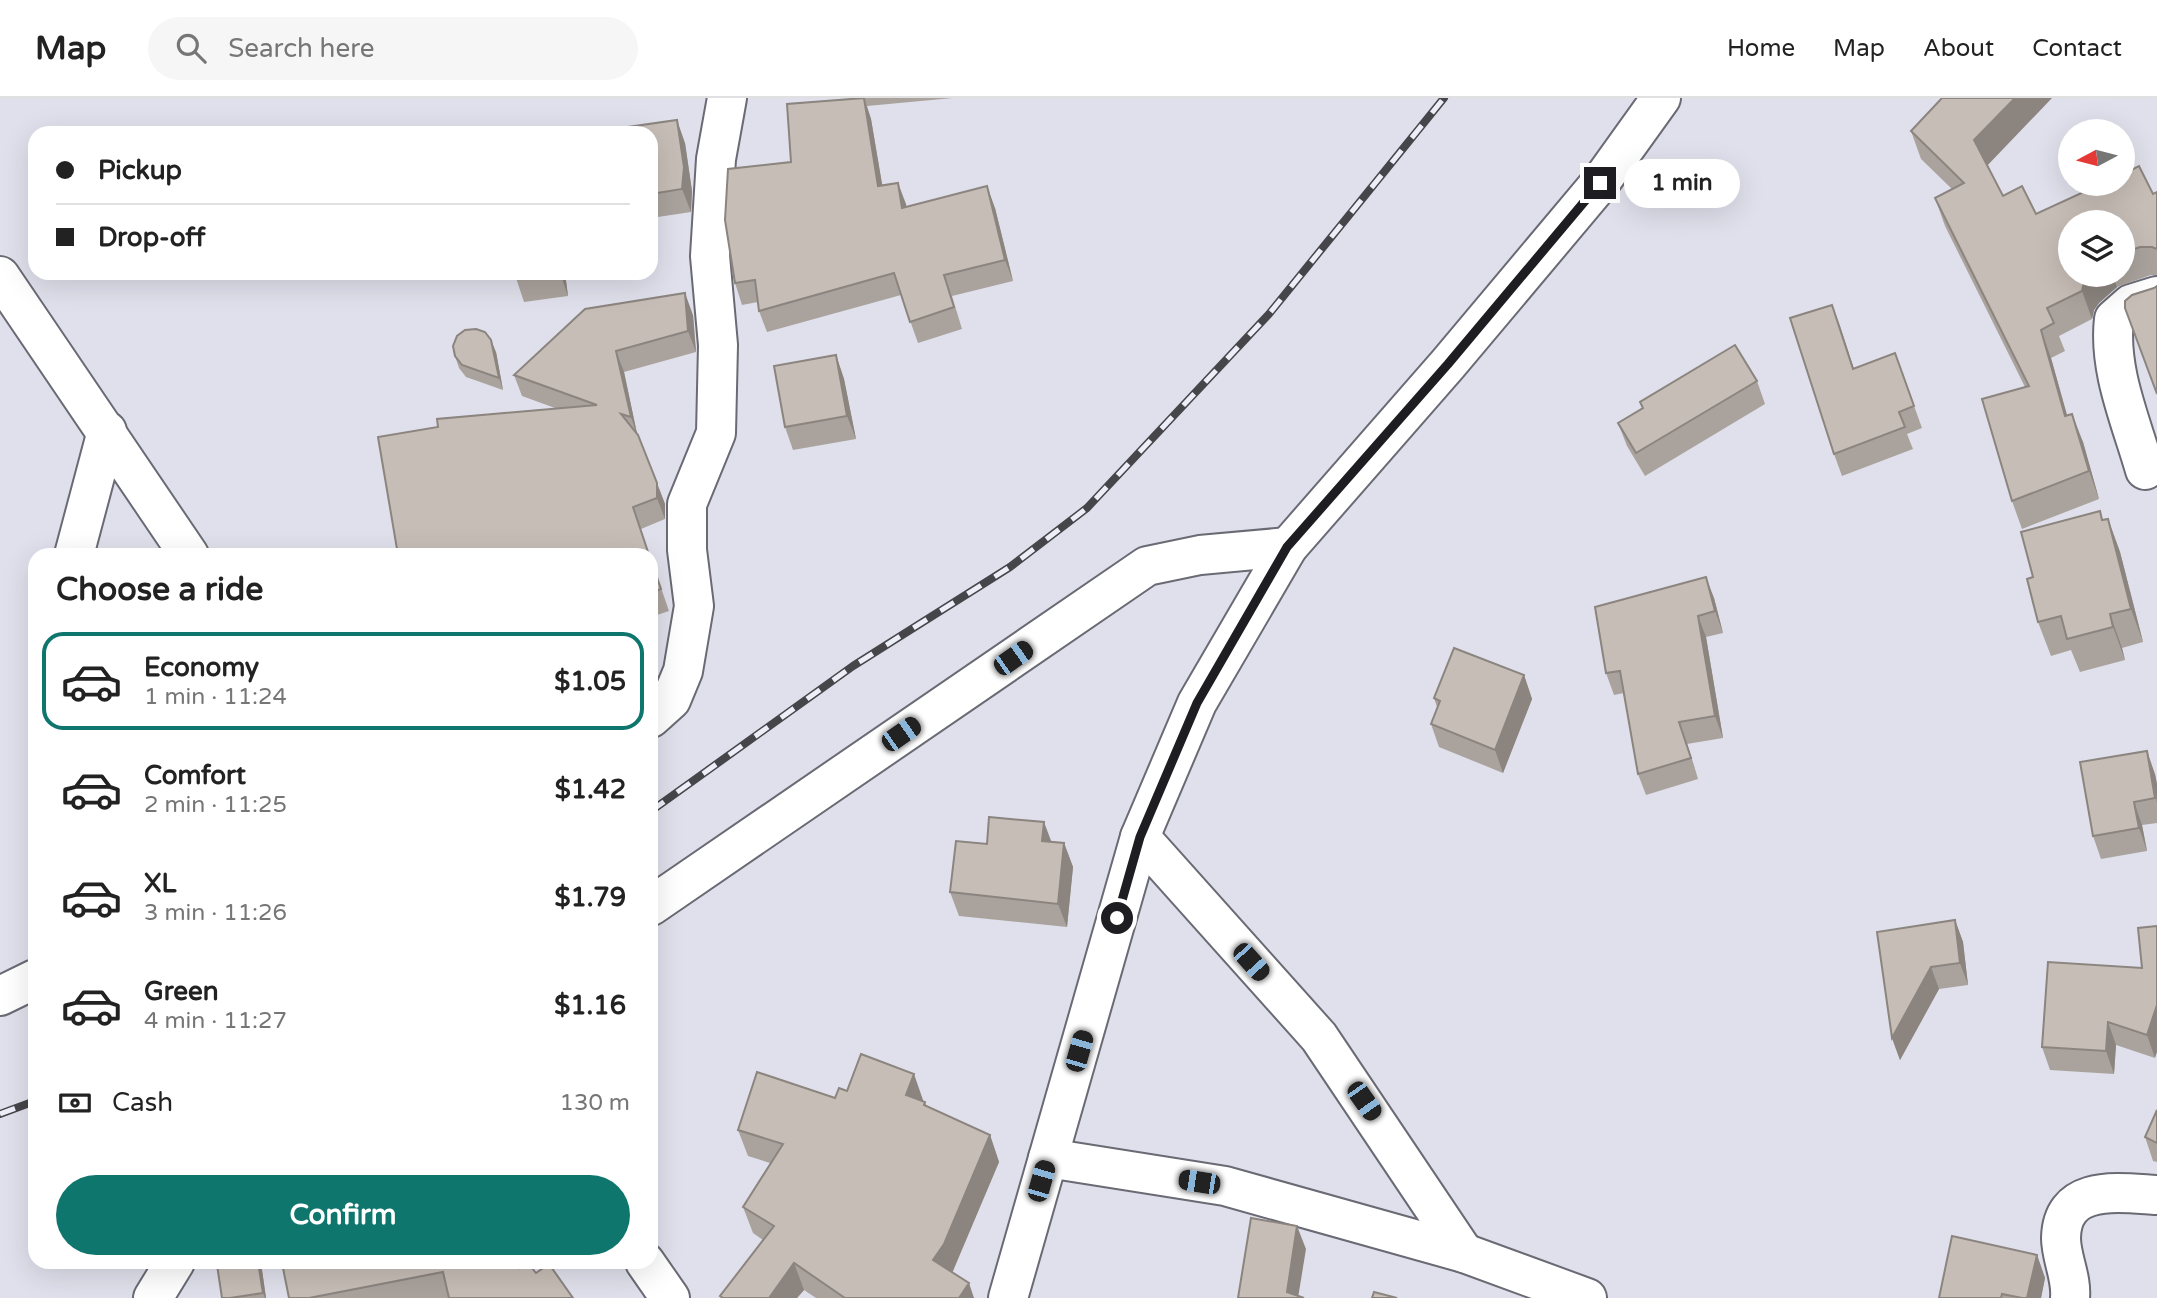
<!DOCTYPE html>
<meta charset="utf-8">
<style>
:root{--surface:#fff;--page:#f6f6f6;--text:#222;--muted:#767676;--line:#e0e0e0;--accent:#0f766e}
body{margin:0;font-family:"Varela Round",sans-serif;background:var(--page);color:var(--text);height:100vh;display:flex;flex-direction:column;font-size:26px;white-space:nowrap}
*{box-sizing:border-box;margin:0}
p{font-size:23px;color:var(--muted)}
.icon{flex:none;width:38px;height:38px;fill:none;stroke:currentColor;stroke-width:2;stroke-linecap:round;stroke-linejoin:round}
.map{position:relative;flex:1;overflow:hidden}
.panel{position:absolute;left:28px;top:450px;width:630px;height:721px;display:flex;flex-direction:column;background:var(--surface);border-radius:21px;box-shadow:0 7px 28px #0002}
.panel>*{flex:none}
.guide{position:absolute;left:28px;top:28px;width:630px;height:154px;border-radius:21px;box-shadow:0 7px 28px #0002;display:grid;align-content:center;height:154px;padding:0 28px;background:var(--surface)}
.needle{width:46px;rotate:263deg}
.fabs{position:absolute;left:2058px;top:21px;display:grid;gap:14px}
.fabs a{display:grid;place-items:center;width:77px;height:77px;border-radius:50%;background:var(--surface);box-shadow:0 7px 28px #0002;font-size:35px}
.end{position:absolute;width:32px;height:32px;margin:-16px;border:9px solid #1e1e22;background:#fff;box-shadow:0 0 0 4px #fff}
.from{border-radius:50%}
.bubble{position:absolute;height:49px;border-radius:24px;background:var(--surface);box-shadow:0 7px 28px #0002;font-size:23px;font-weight:800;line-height:49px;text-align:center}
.car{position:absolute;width:21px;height:42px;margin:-21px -10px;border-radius:9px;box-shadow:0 0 5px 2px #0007;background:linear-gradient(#222 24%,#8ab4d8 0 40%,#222 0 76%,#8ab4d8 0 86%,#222 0)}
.guide b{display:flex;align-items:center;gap:24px;height:66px;font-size:26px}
.guide b+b{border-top:2px solid var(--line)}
.guide i{width:18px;height:18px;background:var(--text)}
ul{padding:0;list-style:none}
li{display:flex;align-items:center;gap:21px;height:98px;margin:0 14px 10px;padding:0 14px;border:4px solid transparent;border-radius:21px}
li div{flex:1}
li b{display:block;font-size:26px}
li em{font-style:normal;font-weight:800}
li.on{border-color:var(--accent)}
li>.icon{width:63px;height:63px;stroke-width:1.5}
h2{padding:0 28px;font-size:32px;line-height:84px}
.pay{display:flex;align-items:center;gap:18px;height:77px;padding:0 28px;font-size:26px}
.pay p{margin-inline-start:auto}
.button{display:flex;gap:14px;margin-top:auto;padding:14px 28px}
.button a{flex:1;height:80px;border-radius:42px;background:var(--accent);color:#fff;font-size:28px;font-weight:800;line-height:80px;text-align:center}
header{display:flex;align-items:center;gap:42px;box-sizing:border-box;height:98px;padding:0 35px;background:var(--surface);border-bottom:2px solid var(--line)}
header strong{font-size:33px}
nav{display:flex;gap:38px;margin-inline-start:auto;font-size:24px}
.search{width:490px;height:63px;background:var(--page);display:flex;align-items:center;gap:18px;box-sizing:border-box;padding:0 24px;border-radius:38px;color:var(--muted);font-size:26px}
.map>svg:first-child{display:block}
</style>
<header>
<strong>Map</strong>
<div class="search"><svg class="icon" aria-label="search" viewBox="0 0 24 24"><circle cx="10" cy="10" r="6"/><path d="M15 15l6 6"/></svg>Search here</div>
<nav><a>Home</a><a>Map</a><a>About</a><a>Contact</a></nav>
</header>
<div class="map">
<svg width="2157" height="1200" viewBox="0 0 2157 1200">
<rect width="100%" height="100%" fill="#dfe0eb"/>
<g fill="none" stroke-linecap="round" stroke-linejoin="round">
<!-- minor casing -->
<g stroke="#696a73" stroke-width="42">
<g id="minor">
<path d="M 2145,372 C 2131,323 2108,272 2114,221 L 2131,206 L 2157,198"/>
<polyline points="74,457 107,333"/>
<polyline points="651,620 671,602 683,573 694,508 687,452 687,406 716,335 718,247 710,158 716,61 727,0"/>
<polyline points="1140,739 1319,939 1464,1155"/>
<polyline points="651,808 1147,468 1200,457 1288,449"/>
<polyline points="0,898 35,881"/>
<polyline points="1048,1060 1225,1088 1464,1155 1587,1200"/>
<polyline points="153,1200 175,1164"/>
<polyline points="1008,1200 1140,739 1197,605 1288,449 1448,266 1600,85 1661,0"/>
<path d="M 2070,1200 C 2072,1179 2061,1160 2061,1140 C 2062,1085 2120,1095 2157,1097"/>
</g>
</g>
<!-- major casing -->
<g stroke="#696a73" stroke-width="42">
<g id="major">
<polyline points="0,178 189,457"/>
<polyline points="645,1164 670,1200"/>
</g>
</g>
<!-- minor -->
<use href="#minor" stroke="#fff" stroke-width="38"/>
<!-- major -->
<use href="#major" stroke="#fff" stroke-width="38"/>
<!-- rail casing -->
<g stroke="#45454a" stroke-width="8">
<g id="rail">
<polyline points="651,713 853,568 1010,469 1087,410 1269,216 1444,0"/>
<polyline points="0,1016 35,1003"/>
</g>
</g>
<!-- rail -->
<use href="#rail" stroke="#eceef8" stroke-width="5" stroke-dasharray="16" stroke-linecap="butt"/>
</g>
<!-- wall -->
<g fill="#aaa39d" fill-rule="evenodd">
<polygon points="862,0 953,0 867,8 871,21 882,87 906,106 906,109 995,110 1013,183 952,198 962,231 918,245 901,197 767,234 759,213 758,204 742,207 735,185 791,64"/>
<path d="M 1911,33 L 1987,68 L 2003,98 L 2036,116 L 2153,96 L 2157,94 L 2157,177 L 2151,177 L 2117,189 L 2099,205 L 2094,212 L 2092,221 L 2059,238 L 2065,253 L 2051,260 L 2067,317 L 2083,344 L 2099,401 L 2022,431 L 2012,403 L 2025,289 L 1945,128 L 1935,100 L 1952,91 L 1921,61 ZM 2123,124 L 2123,177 L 2070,177 Z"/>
<polygon points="651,35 685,45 692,93 691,114 651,120"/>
<polygon points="515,175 565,175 568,198 524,204 516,180"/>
<polygon points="1832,207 1854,271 1895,255 1922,330 1907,336 1913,351 1842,378 1834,356"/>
<polygon points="693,217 696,254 624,274 637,336 665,406 665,421 641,431 397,451 555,310 522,298 514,277"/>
<polygon points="496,254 503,292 466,279 459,270 455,258"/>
<polygon points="836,257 844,281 856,341 793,352 785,329"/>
<polygon points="1757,283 1765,306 1645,378 1627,348 1618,325 1642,310 1640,304"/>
<polygon points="2100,413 2103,422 2108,421 2120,454 2143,544 2122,550 2125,562 2080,574 2071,552 2051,558 2038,524 2033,479"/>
<polygon points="651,461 669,513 651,519"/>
<polygon points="1714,500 1723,535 1706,539 1723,640 1687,646 1698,681 1646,697 1638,676 1624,595 1614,597 1606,575"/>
<polygon points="1524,577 1532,601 1503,675 1439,649 1431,626 1437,609 1434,600"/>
<polygon points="2155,676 2157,686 2157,725 2142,727 2147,753 2101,761 2093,738"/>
<polygon points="1052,744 1064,745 1073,769 1067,829 959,818 950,794 987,746"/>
<polygon points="1955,822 1963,844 1968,887 1939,891 1900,962 1892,940"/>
<polygon points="2142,870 2155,960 2116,947 2114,976 2050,972 2042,949"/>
<polygon points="847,993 923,1002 923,1003 925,1004 927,1009 990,1037 999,1064 952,1174 974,1200 816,1200 804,1192 797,1200 721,1200 720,1198 763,1142 753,1135 743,1109 770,1065 748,1058 738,1032 835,1000"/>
<polygon points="2157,1012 2157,1064 2153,1063 2145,1039"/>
<polygon points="2037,1157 2045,1180 2041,1200 1939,1200"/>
<polygon points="237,1164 259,1164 262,1172 266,1200 222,1200"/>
<polygon points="282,1165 520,1170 536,1175 573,1200 289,1200"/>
</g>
<!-- shaded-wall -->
<g fill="#8b847f">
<polygon points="864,0 871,21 886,109 878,88"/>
<polygon points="2015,0 2052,0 1984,71 1974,42"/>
<polygon points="677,22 685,45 692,93 691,114 682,91"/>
<polygon points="898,85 906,106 910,131 902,110"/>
<polygon points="987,88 995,110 1013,183 1005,162"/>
<polygon points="560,175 565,175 568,198"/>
<polygon points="2089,177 2112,177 2117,189 2099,205 2094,212 2092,221 2082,193 2084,184"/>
<polygon points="685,195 693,217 696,254 688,233"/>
<polygon points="1832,207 1840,228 1861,293 1853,271"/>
<polygon points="2041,232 2051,260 2075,346 2065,318"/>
<polygon points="491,242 496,254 503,292 499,280"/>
<polygon points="616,253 624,274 638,340 631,319"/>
<polygon points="836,257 844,281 856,341 847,318"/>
<polygon points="2072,316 2083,344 2099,401 2089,373"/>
<polygon points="657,385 665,406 665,421 657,400"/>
<polygon points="2108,421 2120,454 2143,544 2131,511"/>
<polygon points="1706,479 1714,500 1723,535 1715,513"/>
<polygon points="2110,516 2122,550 2125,562 2113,529"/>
<polygon points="1698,518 1706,539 1723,640 1715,618"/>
<polygon points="1524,577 1532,601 1503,675 1495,652"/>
<polygon points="1679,624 1687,646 1698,681"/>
<polygon points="2147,653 2155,676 2157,686 2157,705"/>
<polygon points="2134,704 2142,727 2147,753 2139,730"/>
<polygon points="1044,724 1053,748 1042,743"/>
<polygon points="1064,745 1073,769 1067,829 1058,806"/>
<polygon points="1955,822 1963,844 1968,887 1960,865"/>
<polygon points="1931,869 1939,891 1900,962 1892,940"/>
<polygon points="2157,907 2157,954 2155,960 2147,937"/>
<polygon points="2108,924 2116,947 2114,976 2106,953"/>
<polygon points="914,976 923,1002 915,1023 906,997"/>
<polygon points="990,1037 999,1064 953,1173 943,1188 933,1162"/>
<polygon points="1297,1128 1306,1151 1298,1200 1287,1194"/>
<polygon points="2037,1157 2045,1180 2041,1200 2027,1200"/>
<polygon points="258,1164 262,1172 266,1200 265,1200 263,1195"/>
<polygon points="794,1165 804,1192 797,1200 769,1200"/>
<polygon points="969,1185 974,1200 959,1200"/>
</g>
<!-- building -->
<g fill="#c6bdb6" stroke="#8b847f" stroke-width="2">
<polygon points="864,0 878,88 898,85 902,110 987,88 1005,162 944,177 954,209 910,224 894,175 759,213 755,182 735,185 725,122 728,71 791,64 787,6"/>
<polygon points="1942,0 2015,0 1974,42 2003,98 2022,88 2036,116 2101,86 2123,86 2123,76 2139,68 2153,96 2157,94 2157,151 2152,149 2140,149 2123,155 2123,124 2070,124 2070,177 2089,177 2084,184 2082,193 2047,210 2054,225 2041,232 2065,318 2072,316 2089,373 2012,403 1982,301 2029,288 1935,100 1964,85 1911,33"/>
<polygon points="677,22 684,69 682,91 651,96 651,35 586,35"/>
<polygon points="515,175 555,175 516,180"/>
<polygon points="2157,188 2157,296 2125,210 2125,203 2132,197 2154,190"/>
<polygon points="685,195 688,233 616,253 631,319 621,316 638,337 657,385 657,400 633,409 649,457 379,457 397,451 378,339 438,329 437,321 597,307 514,277 585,211"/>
<polygon points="1832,207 1853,271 1895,255 1914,308 1899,314 1905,329 1834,356 1790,220"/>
<polygon points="476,231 485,234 491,242 499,280 462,267 455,258 453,248 457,238 465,232"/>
<polygon points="1735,247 1757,283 1636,355 1618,325 1643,310 1640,304"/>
<polygon points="836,257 847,318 785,329 774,268"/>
<polygon points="2100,413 2102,422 2108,421 2131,511 2110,516 2113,529 2067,541 2061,518 2038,524 2027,481 2033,479 2021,434"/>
<polygon points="651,462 661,491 651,495"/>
<polygon points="1706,479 1715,513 1698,518 1715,618 1679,624 1691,660 1638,676 1620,573 1606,575 1595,509"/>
<polygon points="1454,550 1524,577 1495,652 1431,626 1440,603 1434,600"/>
<polygon points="2147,653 2155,700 2134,704 2139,730 2093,738 2080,664"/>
<polygon points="989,719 1044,724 1042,743 1064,745 1058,806 950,794 956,743 987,746"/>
<polygon points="1955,822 1960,865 1931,869 1892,940 1877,834"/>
<polygon points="2157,828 2157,907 2147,937 2108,924 2106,953 2042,949 2048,864 2142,870 2138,830"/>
<polygon points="861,956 914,976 906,997 925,1004 924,1007 990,1037 944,1146 933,1162 969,1185 959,1200 845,1200 794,1165 769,1200 723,1200 720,1198 774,1128 743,1109 783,1046 738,1032 757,974 835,1000 839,990 847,993"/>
<polygon points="2157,1012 2157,1045 2145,1039"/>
<polygon points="1251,1120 1297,1128 1287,1194 1304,1200 1238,1200"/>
<polygon points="1952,1138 2037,1157 2027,1200 2022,1200 2002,1196 2001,1200 1939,1200"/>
<polygon points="237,1164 258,1164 263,1195 230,1200 222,1200 217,1167"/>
<polygon points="289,1164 518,1164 520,1170 528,1165 536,1175 549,1166 573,1200 449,1200 443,1174 309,1200 289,1200 282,1165"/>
<polygon points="1374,1194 1397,1200 1372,1200"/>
</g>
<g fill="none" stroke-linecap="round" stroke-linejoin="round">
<!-- route -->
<polyline stroke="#1e1e22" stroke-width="9" points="1117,820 1140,739 1197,605 1287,449 1448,266 1600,85"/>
</g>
</svg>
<div class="fabs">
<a><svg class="needle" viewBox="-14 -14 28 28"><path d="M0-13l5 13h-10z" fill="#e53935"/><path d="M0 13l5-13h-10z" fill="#767676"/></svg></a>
<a><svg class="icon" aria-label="layers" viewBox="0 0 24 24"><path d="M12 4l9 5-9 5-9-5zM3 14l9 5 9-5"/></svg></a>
</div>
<i class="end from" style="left:1117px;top:820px"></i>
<i class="end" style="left:1600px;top:85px"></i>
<div class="bubble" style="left:1624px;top:61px;width:116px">1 min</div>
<i class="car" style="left:1013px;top:560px;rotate:55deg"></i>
<i class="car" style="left:901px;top:636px;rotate:55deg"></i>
<i class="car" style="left:1251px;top:864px;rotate:138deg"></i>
<i class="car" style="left:1079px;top:953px;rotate:16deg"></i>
<i class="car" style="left:1364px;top:1003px;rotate:145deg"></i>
<i class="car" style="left:1041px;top:1083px;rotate:16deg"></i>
<i class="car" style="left:1199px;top:1084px;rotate:279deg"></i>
<div class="guide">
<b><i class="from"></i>Pickup</b>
<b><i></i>Drop-off</b>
</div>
<section class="panel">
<h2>Choose a ride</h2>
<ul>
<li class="on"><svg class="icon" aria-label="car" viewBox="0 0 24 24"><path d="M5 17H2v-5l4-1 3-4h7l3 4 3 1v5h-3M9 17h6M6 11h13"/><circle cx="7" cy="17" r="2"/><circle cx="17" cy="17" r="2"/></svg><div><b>Economy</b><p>1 min · 11:24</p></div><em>$1.05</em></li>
<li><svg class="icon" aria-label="car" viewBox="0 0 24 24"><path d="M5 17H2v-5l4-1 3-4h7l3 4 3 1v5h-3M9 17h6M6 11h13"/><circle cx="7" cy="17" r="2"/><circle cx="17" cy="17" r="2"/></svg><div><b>Comfort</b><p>2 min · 11:25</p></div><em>$1.42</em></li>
<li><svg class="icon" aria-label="car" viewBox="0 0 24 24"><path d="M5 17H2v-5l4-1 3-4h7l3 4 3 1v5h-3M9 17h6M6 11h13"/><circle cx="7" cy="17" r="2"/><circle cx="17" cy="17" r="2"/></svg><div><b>XL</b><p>3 min · 11:26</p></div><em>$1.79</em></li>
<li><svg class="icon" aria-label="car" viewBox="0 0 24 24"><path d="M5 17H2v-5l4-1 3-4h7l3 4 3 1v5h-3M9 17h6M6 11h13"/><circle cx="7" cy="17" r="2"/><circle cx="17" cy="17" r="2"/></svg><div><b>Green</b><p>4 min · 11:27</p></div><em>$1.16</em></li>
</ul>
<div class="pay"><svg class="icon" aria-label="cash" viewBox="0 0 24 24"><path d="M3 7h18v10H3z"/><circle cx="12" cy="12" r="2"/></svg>Cash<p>130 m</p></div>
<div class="button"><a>Confirm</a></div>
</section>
</div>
